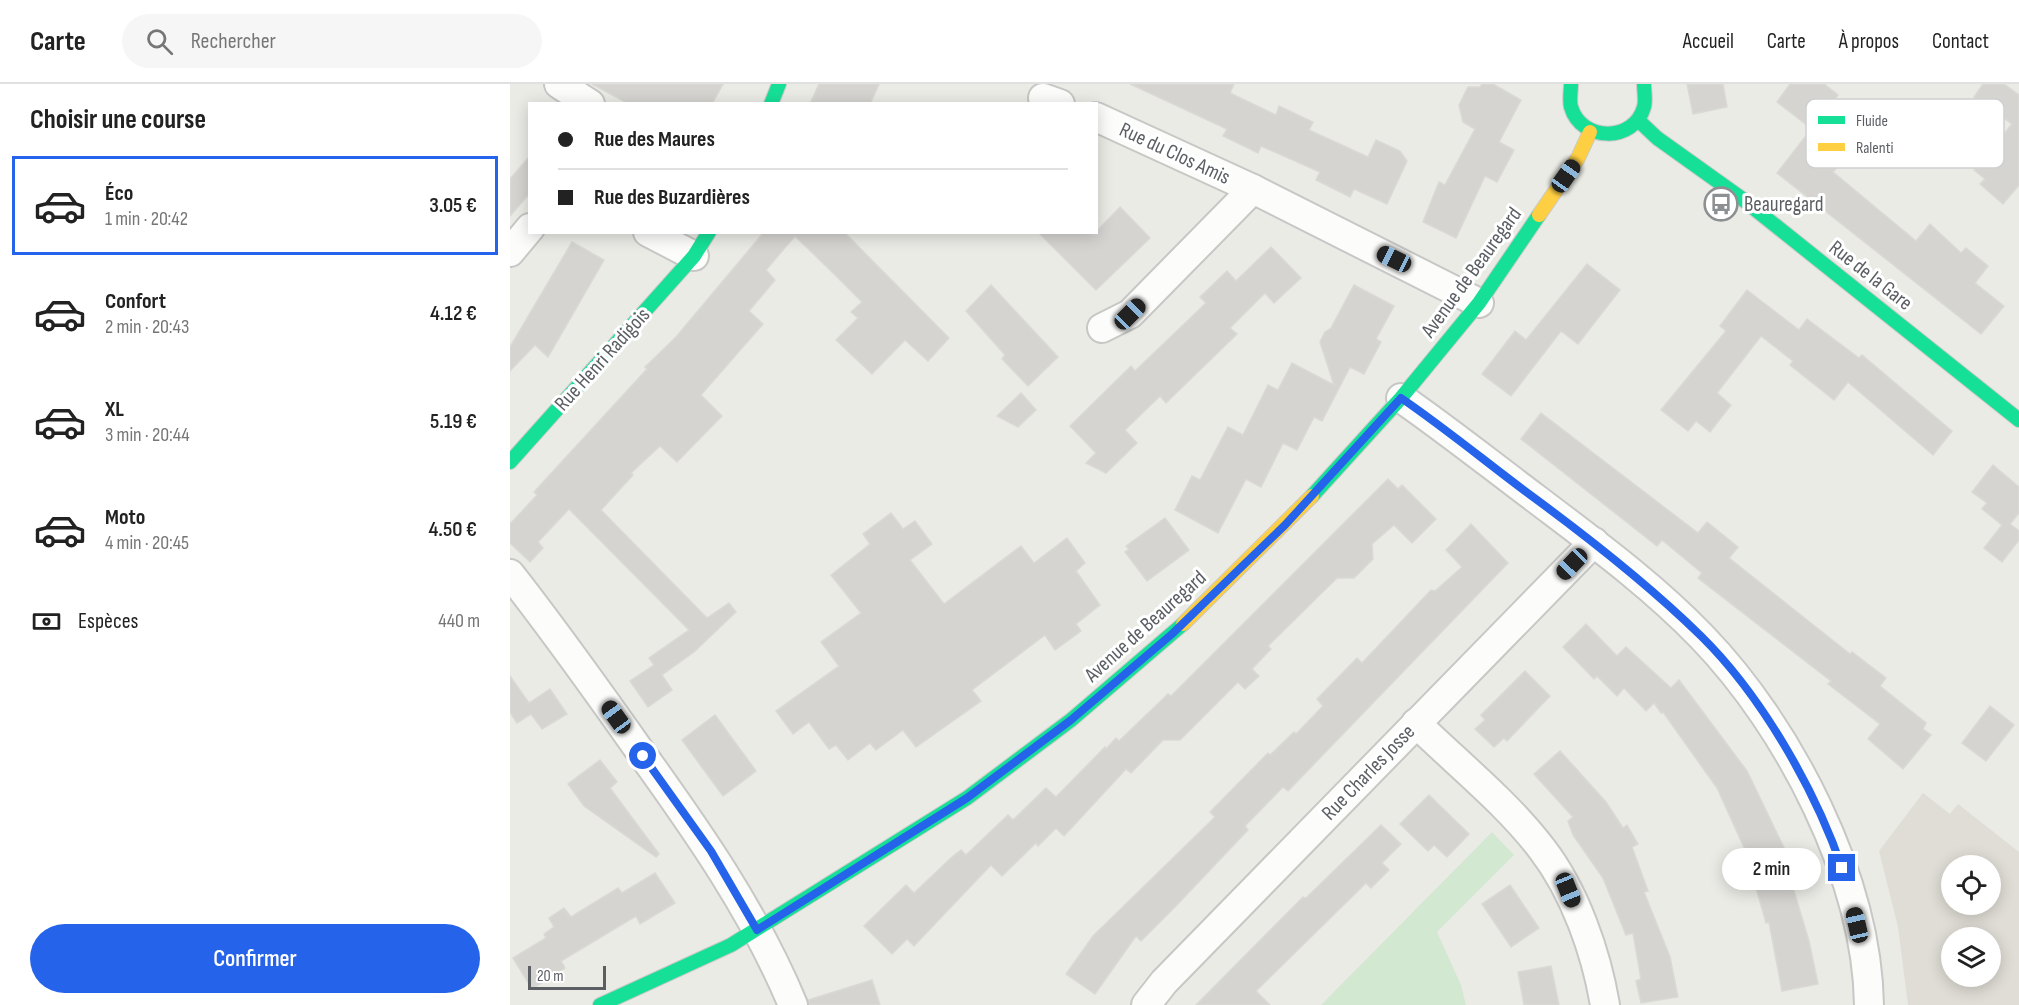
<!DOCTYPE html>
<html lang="fr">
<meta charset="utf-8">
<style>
:root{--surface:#fff;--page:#f6f6f6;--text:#222;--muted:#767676;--line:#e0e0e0;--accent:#2563eb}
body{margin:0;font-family:"Sofia Sans Condensed",sans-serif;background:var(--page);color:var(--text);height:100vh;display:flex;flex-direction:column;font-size:22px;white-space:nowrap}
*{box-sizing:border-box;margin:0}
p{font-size:20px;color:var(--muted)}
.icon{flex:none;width:33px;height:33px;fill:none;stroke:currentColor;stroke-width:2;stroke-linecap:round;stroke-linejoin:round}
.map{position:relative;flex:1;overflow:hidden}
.sheet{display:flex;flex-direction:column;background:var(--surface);width:510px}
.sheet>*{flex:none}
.guide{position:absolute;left:18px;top:18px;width:570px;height:132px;border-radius:0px;box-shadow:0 3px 15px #0003;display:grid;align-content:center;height:132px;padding:0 30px;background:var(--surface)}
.tools{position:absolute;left:1431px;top:771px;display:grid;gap:12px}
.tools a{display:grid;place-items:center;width:60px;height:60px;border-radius:50%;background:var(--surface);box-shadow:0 3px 15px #0003;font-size:30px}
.scale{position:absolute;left:18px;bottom:15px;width:78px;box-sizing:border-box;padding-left:6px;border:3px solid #5b5f64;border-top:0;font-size:16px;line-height:21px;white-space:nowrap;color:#5b5f64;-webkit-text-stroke:4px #fff;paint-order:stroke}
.end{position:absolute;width:27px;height:27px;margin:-14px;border:8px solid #2563eb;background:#fff;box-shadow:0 0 0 3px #fff}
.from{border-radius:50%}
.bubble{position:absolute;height:42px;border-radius:21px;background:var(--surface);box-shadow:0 3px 15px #0003;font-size:20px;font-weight:600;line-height:42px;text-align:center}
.car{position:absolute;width:18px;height:36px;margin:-18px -9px;border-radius:8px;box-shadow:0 0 4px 2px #0007;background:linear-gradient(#222 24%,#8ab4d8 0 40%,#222 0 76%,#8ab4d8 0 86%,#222 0)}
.guide b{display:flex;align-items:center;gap:21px;height:57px;font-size:22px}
.guide b+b{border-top:2px solid var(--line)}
.guide i{width:15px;height:15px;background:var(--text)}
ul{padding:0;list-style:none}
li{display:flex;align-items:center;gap:18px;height:99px;margin:0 12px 9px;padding:0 18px;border:3px solid transparent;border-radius:0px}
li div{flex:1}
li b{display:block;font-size:22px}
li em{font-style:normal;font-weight:600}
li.selected{border-color:var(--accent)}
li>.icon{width:54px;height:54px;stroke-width:1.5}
h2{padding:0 30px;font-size:27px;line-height:72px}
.pay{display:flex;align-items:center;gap:15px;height:66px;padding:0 30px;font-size:22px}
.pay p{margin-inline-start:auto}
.button{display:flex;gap:12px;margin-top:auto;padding:12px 30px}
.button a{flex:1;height:69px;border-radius:36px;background:var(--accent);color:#fff;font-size:24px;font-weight:600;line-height:69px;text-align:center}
header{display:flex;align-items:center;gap:36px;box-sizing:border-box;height:84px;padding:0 30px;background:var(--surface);border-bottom:2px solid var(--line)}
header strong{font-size:28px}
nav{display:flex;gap:33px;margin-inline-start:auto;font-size:21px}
.search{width:420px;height:54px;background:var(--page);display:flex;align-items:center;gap:15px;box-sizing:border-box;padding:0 21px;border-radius:33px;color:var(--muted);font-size:22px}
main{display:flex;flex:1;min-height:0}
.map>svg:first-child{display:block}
</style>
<header>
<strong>Carte</strong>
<div class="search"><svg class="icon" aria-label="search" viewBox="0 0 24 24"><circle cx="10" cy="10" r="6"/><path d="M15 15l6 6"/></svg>Rechercher</div>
<nav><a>Accueil</a><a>Carte</a><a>À propos</a><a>Contact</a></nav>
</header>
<main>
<section class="sheet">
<h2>Choisir une course</h2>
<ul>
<li class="selected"><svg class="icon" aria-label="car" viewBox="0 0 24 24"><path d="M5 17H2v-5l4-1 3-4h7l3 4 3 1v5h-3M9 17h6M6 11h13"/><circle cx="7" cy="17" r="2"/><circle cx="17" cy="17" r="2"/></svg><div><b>Éco</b><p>1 min · 20:42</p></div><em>3.05 €</em></li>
<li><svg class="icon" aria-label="car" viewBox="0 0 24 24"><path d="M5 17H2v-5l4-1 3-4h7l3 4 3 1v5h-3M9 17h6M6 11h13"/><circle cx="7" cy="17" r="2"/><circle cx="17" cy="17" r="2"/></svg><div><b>Confort</b><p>2 min · 20:43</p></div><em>4.12 €</em></li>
<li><svg class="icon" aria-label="car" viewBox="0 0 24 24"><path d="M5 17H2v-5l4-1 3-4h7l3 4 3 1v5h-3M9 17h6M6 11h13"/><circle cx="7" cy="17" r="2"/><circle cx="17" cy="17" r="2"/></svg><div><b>XL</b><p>3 min · 20:44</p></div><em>5.19 €</em></li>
<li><svg class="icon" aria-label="car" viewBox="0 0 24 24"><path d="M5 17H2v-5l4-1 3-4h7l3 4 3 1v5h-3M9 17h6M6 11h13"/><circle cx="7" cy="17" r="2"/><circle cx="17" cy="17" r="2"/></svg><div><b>Moto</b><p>4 min · 20:45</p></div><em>4.50 €</em></li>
</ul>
<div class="pay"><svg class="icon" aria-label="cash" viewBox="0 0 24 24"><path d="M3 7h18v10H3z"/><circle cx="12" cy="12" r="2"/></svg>Espèces<p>440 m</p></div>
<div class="button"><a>Confirmer</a></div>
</section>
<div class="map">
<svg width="1509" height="921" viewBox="0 0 1509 921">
<rect width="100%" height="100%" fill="#ebebe6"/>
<!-- education -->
<path fill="#dfddd5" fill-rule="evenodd" d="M 1413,709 L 1440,730 L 1448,720 L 1509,768 L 1509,921 L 1398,921 L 1388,843 L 1369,767 ZM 1442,782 L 1480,782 L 1480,820 L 1442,820 ZM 1442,854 L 1480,854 L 1480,892 L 1442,892 Z"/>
<!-- green -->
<polygon fill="#d3e8d1" points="982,748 1004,771 927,848 951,901 956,921 811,921"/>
<!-- building -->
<g fill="#d5d4d1" stroke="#dad9d5" stroke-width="1.5">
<polygon points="82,0 213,0 202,20 119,20"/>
<polygon points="309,0 369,0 360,20 300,20"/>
<polygon points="620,0 724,0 720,9 766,31 769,22 803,38 799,46 858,73 866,56 890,67 897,77 877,120 844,105 840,113 806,96 810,88 751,62 748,69 713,52 717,45"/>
<polygon points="972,0 983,0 1011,16 989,58 1004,66 987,98 975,92 946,154 913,138 929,98 935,101 965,45 953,38 949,21 958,3 970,3"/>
<polygon points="1177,0 1213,0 1217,23 1183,30"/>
<polygon points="1280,0 1314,0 1328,11 1312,34 1311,52 1267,18"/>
<polygon points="1473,0 1494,0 1509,11 1509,101 1493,120 1470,100 1475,95 1464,86 1502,40 1464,13"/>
<polygon points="1295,53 1330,80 1323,88 1406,157 1420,140 1451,169 1456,164 1478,182 1465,199 1494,222 1471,250 1267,89"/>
<polygon points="20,72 20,109 0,132 0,95"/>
<polygon points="610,123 640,154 586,206 528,148 586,148"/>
<polygon points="254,148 334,148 439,254 418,277 395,256 362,290 326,256 348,234 341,228 352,218 323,189 285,152 256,186 265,196 239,227 253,240 191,311 212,332 167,378 150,362 121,389 123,391 91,426 197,534 219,519 226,528 184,568 152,591 162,606 138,623 120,597 144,581 139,574 179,546 59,425 28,458 33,464 20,478 0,459 0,440 27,411 24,408 137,285 135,283 166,253"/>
<polygon points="62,158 94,176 38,273 25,261 0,287 0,263"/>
<polygon points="761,163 791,194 764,219 755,209 720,244 727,250 656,319 650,312 615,346 627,359 596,389 576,379 586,369 560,342 621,282 625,287 696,219 690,213 717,187 726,197"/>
<polygon points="1077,180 1110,206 1068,260 1051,247 1001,312 972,290 1005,247 1016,256"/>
<polygon points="481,201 548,273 518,302 492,275 495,271 456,227"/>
<polygon points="844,201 884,222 866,255 871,258 854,290 840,283 812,337 804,333 787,366 773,359 751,403 736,395 708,449 665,426 682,392 690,396 718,343 733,351 758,301 768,306 782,279 824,301 810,258 815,248 821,244"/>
<polygon points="1237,206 1289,246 1297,235 1349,274 1352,271 1442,347 1423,371 1338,298 1324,316 1280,281 1283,277 1251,252 1207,309 1221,321 1200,348 1186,337 1178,347 1151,326 1216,247 1210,242"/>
<polygon points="511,309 526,326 508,343 487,332"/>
<polygon points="1031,329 1188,449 1197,438 1228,463 1219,474 1340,570 1342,568 1376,594 1370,602 1416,639 1413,645 1421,651 1393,685 1358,655 1370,640 1318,600 1321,597 1188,494 1192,489 1152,456 1147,462 1011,355"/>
<polygon points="1483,381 1509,403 1509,429 1500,440 1509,447 1509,456 1492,478 1474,464 1492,441 1472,425 1477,419 1462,408"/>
<polygon points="878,395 888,405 892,401 926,435 902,459 884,441 862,460 863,475 844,494 827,494 758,562 761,565 742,585 749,592 735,605 728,598 670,656 653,656 621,689 616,685 554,752 546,744 528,762 526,759 492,792 481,781 404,862 397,855 382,870 354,842 396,801 404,809 442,773 451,766 456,771 498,731 503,736 536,704 546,713 595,663 596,665 606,654 609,657 658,610 661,612"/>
<polygon points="381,429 393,445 405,437 422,460 400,476 434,520 511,462 524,479 557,454 575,479 566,487 590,521 566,540 571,547 545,566 535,551 462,606 471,617 406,663 393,646 366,666 360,659 338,676 326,661 319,665 299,638 283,650 266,627 329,582 311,558 351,529 321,491 360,460 353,450"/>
<polygon points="655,434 679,466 637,497 615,468 619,465 616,462"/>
<polygon points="961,440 998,479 778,707 773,703 735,742 738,746 664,824 631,857 626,852 585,910 556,890 583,852 705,733 700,728 758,669 760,671 784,648 786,650 813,622 807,615 847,574 852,579 921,506 925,507 952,483 936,466"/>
<polygon points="1076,540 1107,572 1116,563 1161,604 1169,596 1237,687 1277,770 1285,796 1281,797 1299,857 1308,900 1272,907 1259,838 1256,839 1243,793 1247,792 1207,704 1153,628 1151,629 1144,619 1136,627 1114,604 1107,612 1087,592 1084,595 1053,563"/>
<polygon points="1015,587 1040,612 997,657 994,654 984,663 965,645 975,636 971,631"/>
<polygon points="0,592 19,619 40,605 57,630 32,645 21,630 7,639 0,628"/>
<polygon points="1480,622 1504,641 1476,677 1452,659"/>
<polygon points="205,631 246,687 213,712 172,656"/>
<polygon points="1050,667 1096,718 1113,744 1117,741 1128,760 1122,763 1138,807 1134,808 1160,873 1168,913 1131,919 1126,897 1131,895 1123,849 1116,851 1093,794 1063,751 1058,737 1063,733 1024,690"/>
<polygon points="90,676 107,698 100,704 149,770 146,773 74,722 58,700"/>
<polygon points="919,711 959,750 937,773 924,761 918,767 890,740"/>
<polygon points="871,741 891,760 872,779 879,786 861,804 856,799 746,907 760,921 686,921 793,813 796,814"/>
<polygon points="145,789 165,819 130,840 126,832 51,877 55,884 22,905 3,874 36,854 34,850 44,843 39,834 54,824 61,833 108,804 112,809"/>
<polygon points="1000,801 1029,844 1001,863 972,820"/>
<polygon points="1041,882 1049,921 1014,921 1008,888"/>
<polygon points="362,896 370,921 299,921 298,916"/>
</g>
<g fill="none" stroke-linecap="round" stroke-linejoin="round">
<!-- street casing -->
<g stroke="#c7c8c6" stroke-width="32">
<g id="street">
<polyline points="49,0 80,20"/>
<polyline points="533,14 550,20"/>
<polyline points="586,33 743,105 969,219"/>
<polyline points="138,148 184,172"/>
<polyline points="0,168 20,144"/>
<polyline points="592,244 620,230 743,105"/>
<path d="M 891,314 C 937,346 981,381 1025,414 C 1083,458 1142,501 1192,553 C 1279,643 1357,794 1359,921"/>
<path d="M 0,490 C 44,546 86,605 127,663 C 186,745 244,827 283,921"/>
<path d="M 906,639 C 948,680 997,719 1032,765 C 1065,808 1086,868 1095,921"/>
<polyline points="636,921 654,898 1084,458"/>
</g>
</g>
<!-- fast casing -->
<g stroke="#c9c9c9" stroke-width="16">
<g id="fast">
<path d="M 1061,0 C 1061,7 1059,17 1061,23 C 1071,58 1124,59 1134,23 C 1136,17 1134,7 1134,0"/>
<polyline points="261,20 269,0"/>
<polyline points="1128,36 1147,54 1231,114 1509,336"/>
<polyline points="0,378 184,172 199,148"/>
<polyline points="802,412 891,314 969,219 1029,131"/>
<polyline points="90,921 221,861 457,714 561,636 673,540"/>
</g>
</g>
<!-- slow casing -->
<g stroke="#c9c9c9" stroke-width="16">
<g id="slow">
<polyline points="1029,131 1068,74 1080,48"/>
<polyline points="673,540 802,412"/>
</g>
</g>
<!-- street -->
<use href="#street" stroke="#fcfcfb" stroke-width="28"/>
<!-- fast -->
<use href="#fast" stroke="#16e098" stroke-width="14"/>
<!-- slow -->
<use href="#slow" stroke="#ffcf43" stroke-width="14"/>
</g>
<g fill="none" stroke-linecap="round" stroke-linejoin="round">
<!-- route -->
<path stroke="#2563eb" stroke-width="8" d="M 133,672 L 201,767 L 247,846 L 457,714 L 561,636 L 662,550 L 775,441 L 891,314 C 935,344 976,378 1019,410 C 1079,454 1138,500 1191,552 C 1251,611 1305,705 1332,784"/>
</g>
<!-- icons -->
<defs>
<g id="bus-ring" transform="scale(1.725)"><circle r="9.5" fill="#fff" stroke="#8d9092" stroke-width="1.5"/><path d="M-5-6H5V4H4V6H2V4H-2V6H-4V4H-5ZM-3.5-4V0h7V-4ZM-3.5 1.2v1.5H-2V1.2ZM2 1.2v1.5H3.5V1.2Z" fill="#8d9092"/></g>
</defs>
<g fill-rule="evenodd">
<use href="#bus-ring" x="1211" y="120"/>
</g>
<g text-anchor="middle" stroke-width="6" stroke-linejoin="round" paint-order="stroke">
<!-- street labels -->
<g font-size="21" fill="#5b5f64" stroke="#fff">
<text transform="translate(665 69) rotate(25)" y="7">Rue du Clos Amis</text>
<text transform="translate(961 188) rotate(-54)" y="7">Avenue de Beauregard</text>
<text transform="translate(1361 191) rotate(38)" y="7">Rue de la Gare</text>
<text transform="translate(92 275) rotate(-48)" y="7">Rue Henri Radigois</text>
<text transform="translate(635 542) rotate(-42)" y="7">Avenue de Beauregard</text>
<text transform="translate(858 688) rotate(-46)" y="7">Rue Charles Josse</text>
</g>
<!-- poi labels -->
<g font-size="21" fill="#5b5f64" stroke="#fff" text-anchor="start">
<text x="1234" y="127">Beauregard</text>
</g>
</g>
<!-- legend -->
<rect x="1296" y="15" width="198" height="69" rx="9" fill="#fff" stroke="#cecfd0" stroke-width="1.5"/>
<rect x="1308" y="32" width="27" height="8" fill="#16e098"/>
<rect x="1308" y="59" width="27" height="8" fill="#ffcf43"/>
<g font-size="16" fill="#5b5f64">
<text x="1346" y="42">Fluide</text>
<text x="1346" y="69">Ralenti</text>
</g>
</svg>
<div class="tools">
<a><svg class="icon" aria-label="locate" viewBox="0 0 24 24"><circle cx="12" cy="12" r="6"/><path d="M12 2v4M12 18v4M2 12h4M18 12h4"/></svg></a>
<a><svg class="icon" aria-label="layers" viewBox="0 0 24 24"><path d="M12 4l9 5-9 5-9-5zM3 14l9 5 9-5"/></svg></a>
</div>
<div class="scale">20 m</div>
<i class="end from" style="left:133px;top:672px"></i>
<i class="end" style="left:1332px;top:784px"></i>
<div class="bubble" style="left:1212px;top:764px;width:99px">2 min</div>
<i class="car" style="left:1056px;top:92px;rotate:35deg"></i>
<i class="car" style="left:884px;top:175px;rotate:296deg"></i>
<i class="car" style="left:620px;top:230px;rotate:45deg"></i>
<i class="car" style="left:1062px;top:480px;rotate:224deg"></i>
<i class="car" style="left:106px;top:633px;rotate:324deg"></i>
<i class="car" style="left:1058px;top:806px;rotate:158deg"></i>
<i class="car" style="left:1347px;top:841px;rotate:347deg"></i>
<div class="guide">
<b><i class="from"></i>Rue des Maures</b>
<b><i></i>Rue des Buzardières</b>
</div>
</div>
</main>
